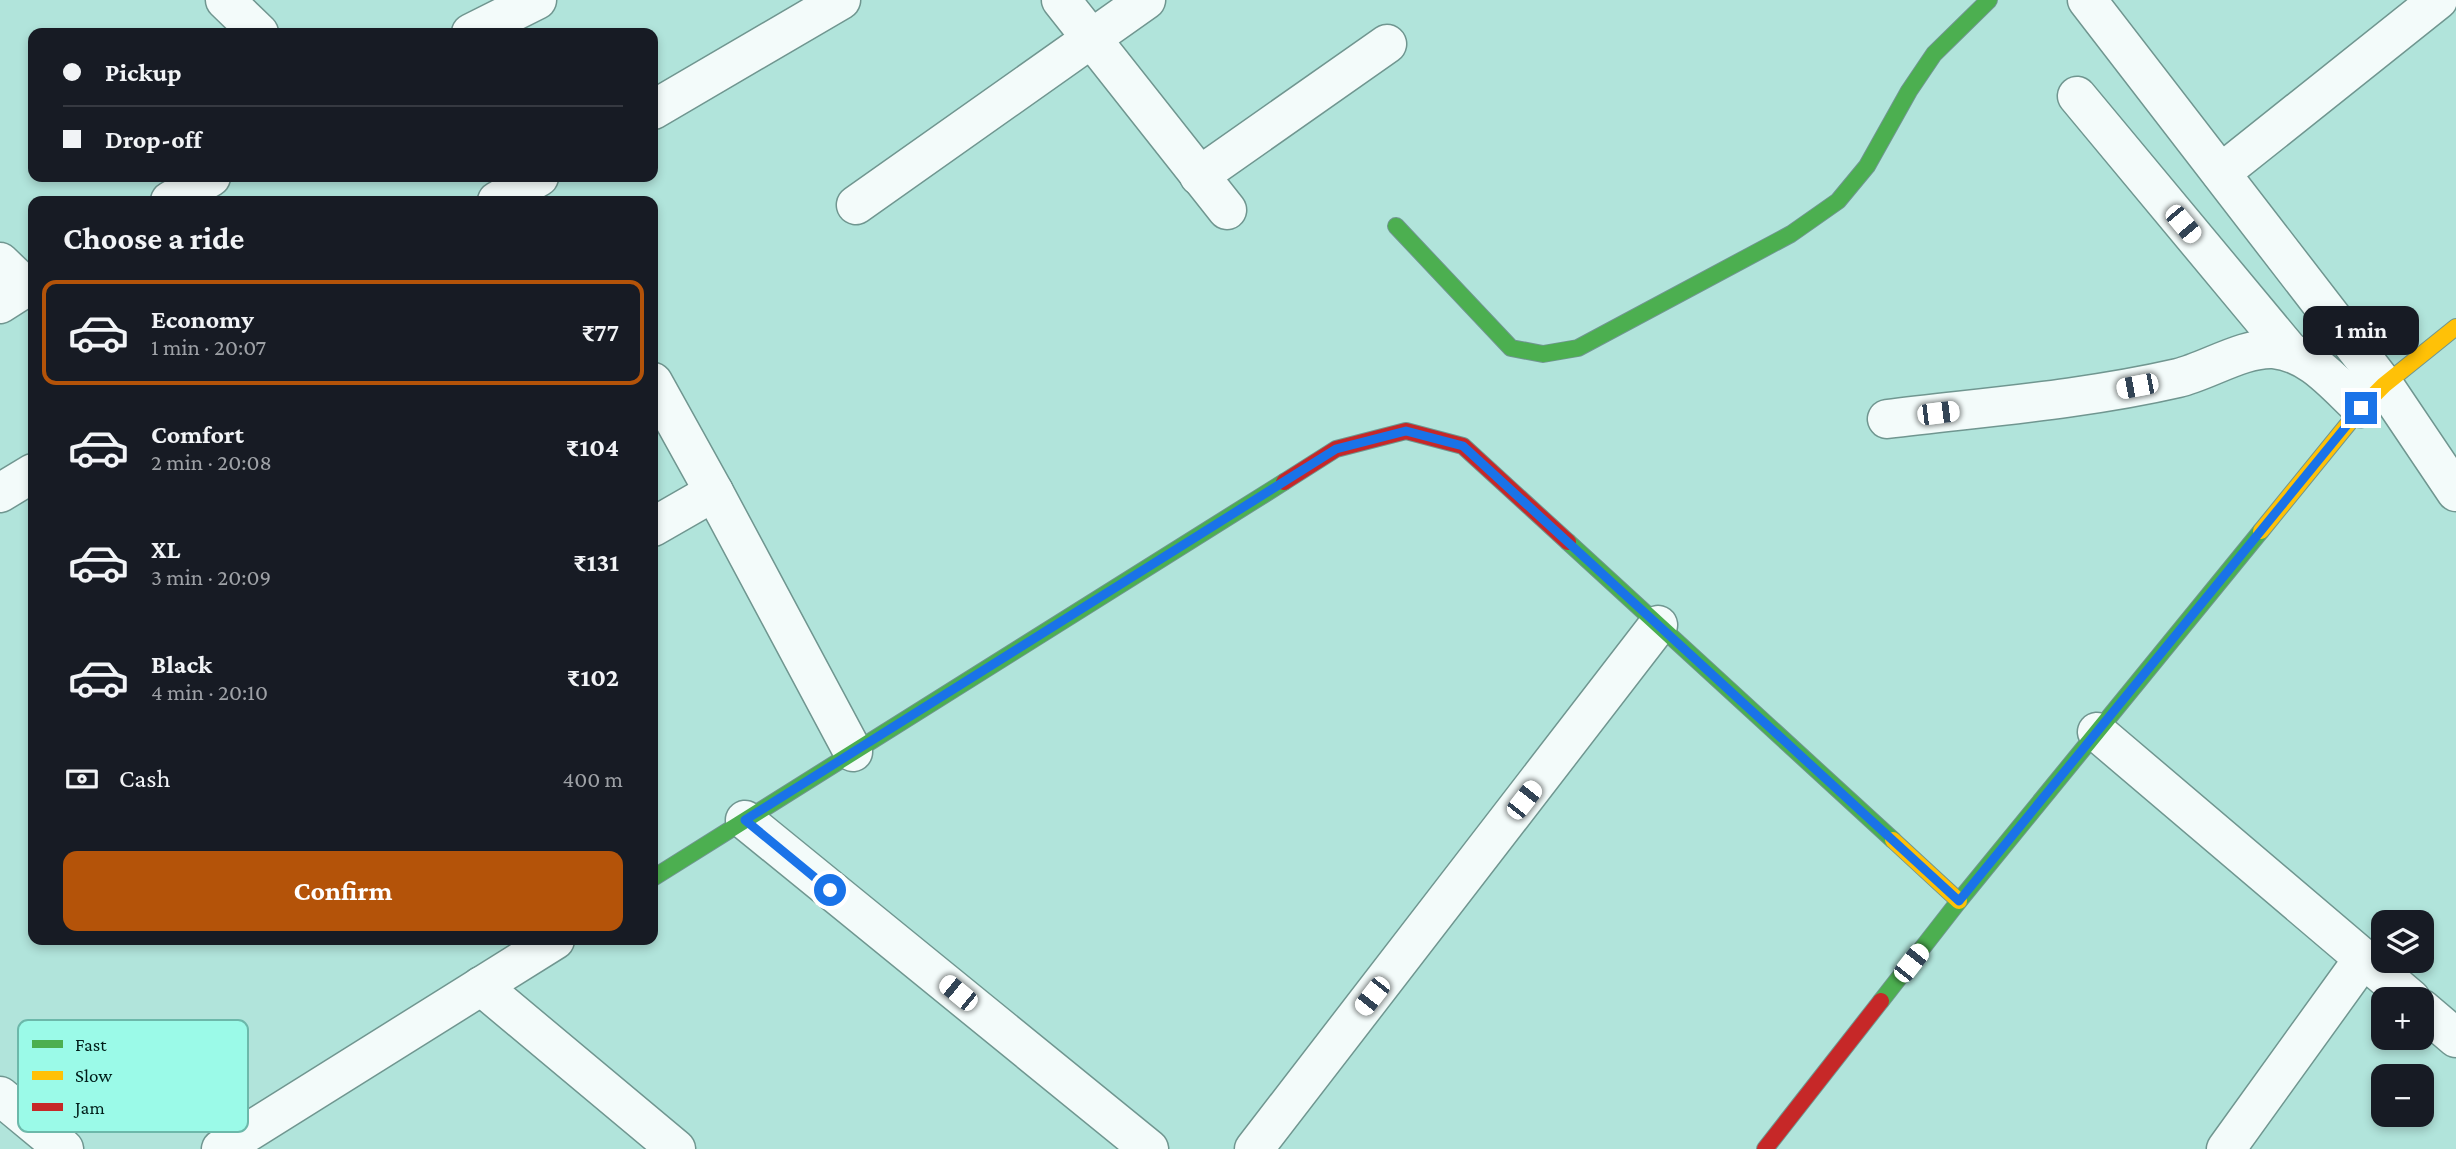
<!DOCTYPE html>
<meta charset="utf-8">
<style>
:root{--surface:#171b24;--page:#242831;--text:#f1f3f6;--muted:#9ea1a6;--line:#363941;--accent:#b45309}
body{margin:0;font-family:"Crimson Pro",serif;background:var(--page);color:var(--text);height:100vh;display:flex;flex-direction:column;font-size:26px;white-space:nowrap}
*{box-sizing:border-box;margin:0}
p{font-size:23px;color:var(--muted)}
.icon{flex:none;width:38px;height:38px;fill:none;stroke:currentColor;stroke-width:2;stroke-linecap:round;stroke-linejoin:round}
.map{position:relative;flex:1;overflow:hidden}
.side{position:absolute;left:28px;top:196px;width:630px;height:749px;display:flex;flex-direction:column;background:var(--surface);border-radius:14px;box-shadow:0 4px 10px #0003}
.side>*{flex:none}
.top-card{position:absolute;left:28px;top:28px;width:630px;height:154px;border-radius:14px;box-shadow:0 4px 10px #0003;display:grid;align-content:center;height:154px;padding:0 35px;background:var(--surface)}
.tools{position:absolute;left:2371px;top:910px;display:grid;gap:14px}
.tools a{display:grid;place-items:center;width:63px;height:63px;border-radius:14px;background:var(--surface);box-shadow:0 4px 10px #0003;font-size:35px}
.end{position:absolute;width:32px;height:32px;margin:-16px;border:9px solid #1a73e8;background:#fff;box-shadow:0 0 0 4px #fff}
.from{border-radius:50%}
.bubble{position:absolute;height:49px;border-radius:14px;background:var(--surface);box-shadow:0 4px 10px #0003;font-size:23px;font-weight:700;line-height:49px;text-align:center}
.car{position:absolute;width:21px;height:42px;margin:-21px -10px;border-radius:9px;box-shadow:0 0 5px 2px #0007;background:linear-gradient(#fff 24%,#345 0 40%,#fff 0 76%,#345 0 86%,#fff 0)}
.top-card b{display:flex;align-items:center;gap:24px;height:66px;font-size:26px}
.top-card b+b{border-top:2px solid var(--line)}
.top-card i{width:18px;height:18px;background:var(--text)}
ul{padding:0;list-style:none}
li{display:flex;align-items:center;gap:21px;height:105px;margin:0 14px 10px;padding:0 21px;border:4px solid transparent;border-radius:14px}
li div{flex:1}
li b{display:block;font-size:26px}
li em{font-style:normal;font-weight:700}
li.on{border-color:var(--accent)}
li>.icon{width:63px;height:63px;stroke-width:1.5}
h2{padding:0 35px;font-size:32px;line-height:84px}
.pay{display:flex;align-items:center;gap:18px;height:77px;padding:0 35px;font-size:26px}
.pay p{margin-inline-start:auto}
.button{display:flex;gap:14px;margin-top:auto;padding:14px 35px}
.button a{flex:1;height:80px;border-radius:14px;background:var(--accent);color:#fff;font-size:28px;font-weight:700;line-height:80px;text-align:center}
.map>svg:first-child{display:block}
</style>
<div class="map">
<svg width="2456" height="1149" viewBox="0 0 2456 1149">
<rect width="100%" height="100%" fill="#b1e4db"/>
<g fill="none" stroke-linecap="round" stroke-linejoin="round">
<!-- street casing -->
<g stroke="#709690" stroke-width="41">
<g id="street">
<polyline points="225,0 259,33"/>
<polyline points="1061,0 1227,210"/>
<polyline points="2087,0 2384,385 2456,492"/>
<polyline points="471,33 537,0"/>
<polyline points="2077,96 2290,352"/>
<polyline points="653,110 841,0"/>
<polyline points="2221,173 2438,0"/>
<polyline points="1199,176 1387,44"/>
<polyline points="170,201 211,177"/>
<polyline points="497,201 539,177"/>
<polyline points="856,205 1146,0"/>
<polyline points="0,262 26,287"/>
<polyline points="0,304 33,283"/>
<polyline points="653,382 714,492 853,752"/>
<path d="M 1887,419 C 1984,407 2082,400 2178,378 C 2207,371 2244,347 2274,349 C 2311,353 2335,384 2361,408"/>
<polyline points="0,493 33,473"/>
<polyline points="653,527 714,492"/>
<polyline points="2097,732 2411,999"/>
<polyline points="745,820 1149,1149"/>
<polyline points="481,986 676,1149"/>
<polyline points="2422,1009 2456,1038"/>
<polyline points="0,1096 64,1149"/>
<polyline points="221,1149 555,940"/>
<polyline points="1254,1149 1658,625"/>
<polyline points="2226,1149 2363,959"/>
</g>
</g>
<!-- fast casing -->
<g stroke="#709690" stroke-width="18">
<g id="fast">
<polyline points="1396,226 1511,348 1543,354 1578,348 1791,234 1838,201 1867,166 1909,91 1934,54 1989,0"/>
<polyline points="1568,542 1893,840"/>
<polyline points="653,878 1284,482"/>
<polyline points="1881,1001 1959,901 2261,531"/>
</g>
</g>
<!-- slow casing -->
<g stroke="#709690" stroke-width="18">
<g id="slow">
<polyline points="2261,531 2361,408 2384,385 2456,327"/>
<polyline points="1893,840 1959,901"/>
</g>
</g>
<!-- jam casing -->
<g stroke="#709690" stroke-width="18">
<g id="jam">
<polyline points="1284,482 1336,449 1406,431 1463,446 1568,542"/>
<polyline points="1765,1149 1881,1001"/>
</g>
</g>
<!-- street -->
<use href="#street" stroke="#f3fbfa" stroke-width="38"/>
<!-- fast -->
<use href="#fast" stroke="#4caf50" stroke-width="16"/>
<!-- slow -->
<use href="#slow" stroke="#ffc107" stroke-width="16"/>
<!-- jam -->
<use href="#jam" stroke="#c62828" stroke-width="16"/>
</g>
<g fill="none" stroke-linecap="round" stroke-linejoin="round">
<!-- route -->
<polyline stroke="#1a73e8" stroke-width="9" points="830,890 745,820 1336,449 1406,431 1463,446 1959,901 2361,408"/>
</g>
<!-- legend -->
<rect x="18" y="1020" width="230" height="112" rx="10" fill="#9bfae8" stroke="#6cb8aa" stroke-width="2"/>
<rect x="32" y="1040" width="31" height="8" fill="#4caf50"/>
<rect x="32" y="1071" width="31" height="9" fill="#ffc107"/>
<rect x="32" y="1103" width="31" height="8" fill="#c62828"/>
<g font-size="19" fill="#001d19">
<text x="75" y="1051">Fast</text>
<text x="75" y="1082">Slow</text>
<text x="75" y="1114">Jam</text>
</g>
</svg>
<div class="tools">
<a><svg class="icon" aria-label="layers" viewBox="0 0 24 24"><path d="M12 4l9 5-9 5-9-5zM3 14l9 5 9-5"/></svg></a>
<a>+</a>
<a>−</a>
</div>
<i class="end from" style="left:830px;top:890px"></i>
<i class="end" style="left:2361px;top:408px"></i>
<div class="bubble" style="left:2303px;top:306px;width:116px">1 min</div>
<i class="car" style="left:2183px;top:224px;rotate:140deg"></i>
<i class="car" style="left:2137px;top:386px;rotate:259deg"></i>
<i class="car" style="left:1938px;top:413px;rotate:83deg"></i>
<i class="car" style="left:1524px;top:800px;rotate:38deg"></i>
<i class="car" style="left:1911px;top:963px;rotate:38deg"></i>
<i class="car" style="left:958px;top:993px;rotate:309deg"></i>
<i class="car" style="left:1372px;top:996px;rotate:218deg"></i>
<div class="top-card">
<b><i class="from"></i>Pickup</b>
<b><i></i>Drop-off</b>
</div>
<section class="side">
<h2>Choose a ride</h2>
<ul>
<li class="on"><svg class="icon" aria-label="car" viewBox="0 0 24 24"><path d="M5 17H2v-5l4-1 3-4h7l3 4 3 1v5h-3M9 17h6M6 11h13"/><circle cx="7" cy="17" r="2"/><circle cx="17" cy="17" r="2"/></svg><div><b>Economy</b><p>1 min · 20:07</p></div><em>₹77</em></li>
<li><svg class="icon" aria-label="car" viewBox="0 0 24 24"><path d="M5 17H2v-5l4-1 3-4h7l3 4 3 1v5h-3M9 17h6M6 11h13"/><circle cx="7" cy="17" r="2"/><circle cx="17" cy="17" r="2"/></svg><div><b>Comfort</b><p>2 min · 20:08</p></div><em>₹104</em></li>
<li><svg class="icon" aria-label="car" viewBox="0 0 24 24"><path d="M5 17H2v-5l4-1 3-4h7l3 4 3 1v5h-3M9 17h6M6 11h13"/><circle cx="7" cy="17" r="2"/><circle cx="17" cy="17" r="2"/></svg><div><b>XL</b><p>3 min · 20:09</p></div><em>₹131</em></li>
<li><svg class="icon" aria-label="car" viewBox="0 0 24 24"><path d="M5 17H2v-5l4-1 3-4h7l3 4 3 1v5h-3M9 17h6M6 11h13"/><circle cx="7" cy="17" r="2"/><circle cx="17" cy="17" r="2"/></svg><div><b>Black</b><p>4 min · 20:10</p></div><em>₹102</em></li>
</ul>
<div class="pay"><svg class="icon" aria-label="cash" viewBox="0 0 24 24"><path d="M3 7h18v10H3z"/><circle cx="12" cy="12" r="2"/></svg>Cash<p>400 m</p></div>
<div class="button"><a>Confirm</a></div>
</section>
</div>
